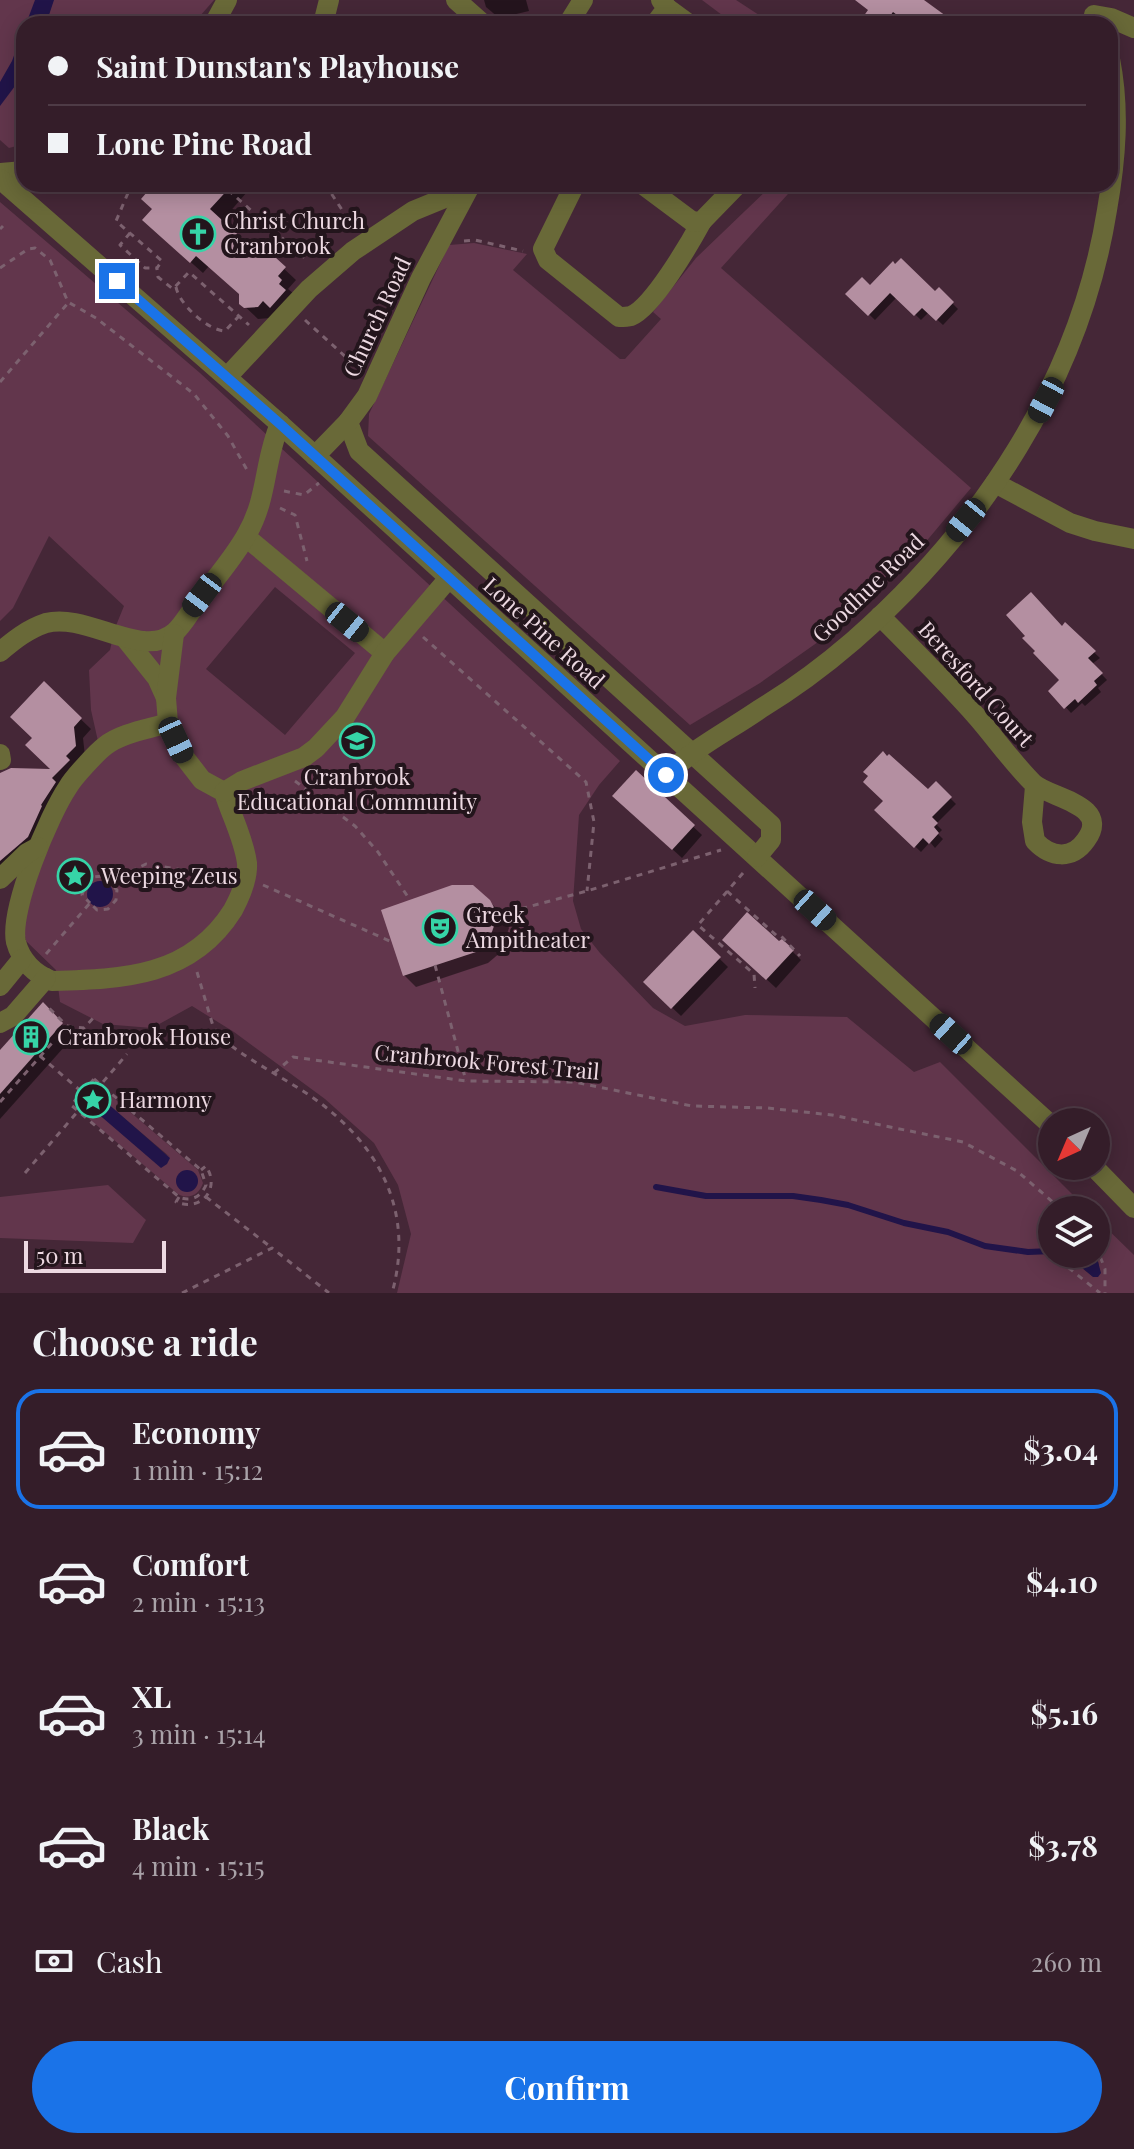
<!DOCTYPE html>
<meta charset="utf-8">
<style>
:root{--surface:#341d29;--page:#3c2631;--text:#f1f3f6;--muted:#a9a2a8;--line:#4e3b46;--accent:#1a73e8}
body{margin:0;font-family:"Playfair Display",serif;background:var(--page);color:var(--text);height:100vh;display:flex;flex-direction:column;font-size:30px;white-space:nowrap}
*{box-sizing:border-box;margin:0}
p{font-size:26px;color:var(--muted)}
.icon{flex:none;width:44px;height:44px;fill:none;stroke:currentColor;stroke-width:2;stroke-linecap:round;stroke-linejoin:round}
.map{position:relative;height:1293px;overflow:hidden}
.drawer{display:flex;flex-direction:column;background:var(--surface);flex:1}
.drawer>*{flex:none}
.hud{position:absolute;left:16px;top:16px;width:1102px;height:176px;border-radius:24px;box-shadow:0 4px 20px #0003,0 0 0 2px var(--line);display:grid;align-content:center;height:176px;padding:0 32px;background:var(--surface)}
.needle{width:52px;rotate:224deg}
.buttons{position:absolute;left:1038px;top:1108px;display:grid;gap:16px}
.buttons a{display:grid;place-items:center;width:72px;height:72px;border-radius:50%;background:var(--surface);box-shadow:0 4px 20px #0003,0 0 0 2px var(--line);font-size:40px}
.scale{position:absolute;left:24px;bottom:20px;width:142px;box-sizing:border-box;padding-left:8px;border:4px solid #edd9e2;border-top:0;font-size:22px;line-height:28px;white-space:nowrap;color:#edd9e2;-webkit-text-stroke:6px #23151c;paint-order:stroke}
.end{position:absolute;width:36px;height:36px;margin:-18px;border:10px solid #1a73e8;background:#fff;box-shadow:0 0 0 4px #fff}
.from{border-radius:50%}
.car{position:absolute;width:24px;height:48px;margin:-24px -12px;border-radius:10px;box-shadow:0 0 6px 2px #0007;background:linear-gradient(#222 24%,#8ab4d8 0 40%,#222 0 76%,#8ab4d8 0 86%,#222 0)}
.hud b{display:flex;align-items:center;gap:28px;height:76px;font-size:30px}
.hud b+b{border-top:2px solid var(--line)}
.hud i{width:20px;height:20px;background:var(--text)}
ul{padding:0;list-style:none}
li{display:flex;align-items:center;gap:24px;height:120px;margin:0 16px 12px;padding:0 16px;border:4px solid transparent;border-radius:24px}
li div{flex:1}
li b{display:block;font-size:30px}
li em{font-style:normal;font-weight:700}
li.active{border-color:var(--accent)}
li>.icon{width:72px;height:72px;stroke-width:1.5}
h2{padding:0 32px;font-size:36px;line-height:96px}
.pay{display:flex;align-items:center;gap:20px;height:88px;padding:0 32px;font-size:30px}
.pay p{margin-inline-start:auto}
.primary-button{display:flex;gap:16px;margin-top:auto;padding:16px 32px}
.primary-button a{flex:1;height:92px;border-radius:48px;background:var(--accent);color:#fff;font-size:32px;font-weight:700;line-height:92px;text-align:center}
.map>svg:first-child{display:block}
</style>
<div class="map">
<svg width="1134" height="1293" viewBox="0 0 1134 1293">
<rect width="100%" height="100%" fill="#452737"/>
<!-- green -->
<g fill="#62364c" fill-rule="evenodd">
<polygon points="0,0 214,0 193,24 24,24 24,144 9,148 0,140"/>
<polygon points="702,0 736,0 773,24 734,24"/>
<polygon points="773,184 797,184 721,268 971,488 919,550 852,618 760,683 690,725 368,436 369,414 449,245 474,243 527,254 513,270 620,359 625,359 661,319 653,312 696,258"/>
<path d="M 0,202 L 200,373 L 620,761 L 599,785 L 579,815 L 573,901 L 581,929 L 600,953 L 653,1008 L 685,1026 L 745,1015 L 847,1017 L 914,1072 L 940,1062 L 1088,1210 L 1052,1210 L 1052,1254 L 1067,1256 L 1092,1276 L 1099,1265 L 1096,1254 L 1096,1218 L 1134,1255 L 1134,1293 L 397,1293 L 411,1234 L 398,1185 L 374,1143 L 325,1099 L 234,1032 L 192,1006 L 152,1028 L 103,1024 L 60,1002 L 56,970 L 26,941 L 23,926 L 40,865 L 58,823 L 78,787 L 102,759 L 91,710 L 89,670 L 110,650 L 115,628 L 124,606 L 49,536 L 13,608 L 0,621 ZM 275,587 L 355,653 L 285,735 L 206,669 Z"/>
<path d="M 102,1088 L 198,1170 L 203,1183 C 199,1195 189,1200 178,1194 L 81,1112 ZM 97,1096 L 98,1096 L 170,1157 L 89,1107 Z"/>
<polygon points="108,1185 146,1220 133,1243 0,1238 0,1197"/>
</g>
<!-- water -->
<g fill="#211449">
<polygon points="35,0 54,0 46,24 26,24"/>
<polygon points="24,28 24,74 0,106 0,82 12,61"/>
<circle cx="100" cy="894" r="13"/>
<polygon points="98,1095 170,1158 167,1164 161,1168 89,1106"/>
<circle cx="187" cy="1181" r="11"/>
<polygon points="1061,1254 1096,1254 1101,1273 1098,1277 1093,1277 1068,1256"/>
</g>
<!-- shadow -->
<g fill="#0007">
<polygon points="484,0 526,0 529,11 499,18 486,7"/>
<polygon points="859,0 921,0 952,24 910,24 899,16 893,24 860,24 870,11"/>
<polygon points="157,184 254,184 221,222 260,257 265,251 296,280 288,289 293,293 270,318 258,319 241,303 241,295 209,266 203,273 157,232"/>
<polygon points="870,288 935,294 939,290 958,309 943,325 929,312 921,320 897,297 875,320 848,294"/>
<polygon points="1065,625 1100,658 1092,664 1107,680 1098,688 1101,692 1085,706 1082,703 1071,713 1051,691 1062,681 1062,628"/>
<polygon points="44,684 91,729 83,738 85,756 65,794 0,883 0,774 54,771 35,738"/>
<polygon points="636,773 702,835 682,858 623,804"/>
<polygon points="936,784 956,804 936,824 942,830 938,834 943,839 935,848 930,842 921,852 877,810 928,792"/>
<polygon points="489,901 502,914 509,928 501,952 488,963 416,987 404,975"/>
<polygon points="693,933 728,967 681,1016 645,982"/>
<polygon points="782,941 801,960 776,988 733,948"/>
<polygon points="43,1005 73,1037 0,1119 0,1053"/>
</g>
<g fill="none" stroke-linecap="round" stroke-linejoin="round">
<!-- stream -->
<polyline stroke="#211449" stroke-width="6" points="656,1187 706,1196 793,1196 821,1200 848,1205 904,1223 948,1232 985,1246 1028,1252 1052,1251"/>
</g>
<!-- building -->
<g fill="#b48fa1">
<polygon points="855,0 924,0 957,24 909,24 893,12 884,24 858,24 868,10"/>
<polygon points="154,184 233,184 210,209 259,254 265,248 286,267 278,276 282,280 279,284 286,290 270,308 263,301 258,307 244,308 239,304 239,294 196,256 190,263 142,220 152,209 141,199"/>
<polygon points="901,258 935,291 939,287 954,302 936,321 922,308 914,316 890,293 868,316 845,294 862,277 870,285 893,261 895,264"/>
<polygon points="1031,592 1062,626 1065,622 1096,651 1088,658 1103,673 1094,681 1097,685 1078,703 1075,699 1064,709 1048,691 1059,680 1033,653 1035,651 1022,638 1025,636 1006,615"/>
<polygon points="44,681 82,718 74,727 76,746 66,756 70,760 52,778 56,782 41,805 42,806 28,837 0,861 0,773 11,768 50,769 25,745 32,738 10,717"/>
<polygon points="883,751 887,756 889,754 928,789 936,781 952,797 932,817 938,823 934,827 939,833 929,844 923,838 914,848 874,810 883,801 863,782 868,776 863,772"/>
<polygon points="636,770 695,825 672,850 612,796"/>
<polygon points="452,885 473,885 490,900 498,915 489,940 476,952 403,976 381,910"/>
<polygon points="747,912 779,941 782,939 794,950 766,980 722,940"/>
<polygon points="693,930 721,957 671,1009 643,982"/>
<polygon points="43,1002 63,1023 0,1094 0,1050"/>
</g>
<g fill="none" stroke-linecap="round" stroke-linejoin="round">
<!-- path -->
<g stroke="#7c616f" stroke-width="3" stroke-dasharray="6 6" stroke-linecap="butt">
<polyline points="325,184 354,228"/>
<polyline points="228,190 307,260"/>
<polyline points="128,193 116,221 162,261 157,268 158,277 173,289 189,272 249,325"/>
<polyline points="0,229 3,226"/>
<polyline points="130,233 120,245 145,268 157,268"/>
<polyline points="464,241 475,240 523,251"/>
<polyline points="0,268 28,249 35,248 50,260 68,302 96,318 194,394 228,436 247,470"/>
<path d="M 176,287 C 179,304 207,330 225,331 L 239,316"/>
<polyline points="305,320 359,369"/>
<polyline points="0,382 68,303"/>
<polyline points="284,491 304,495 319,483"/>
<polyline points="280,508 295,515 307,561"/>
<polyline points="423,637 586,782 594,822 587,891"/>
<polyline points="295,781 355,826 378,852 410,900"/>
<polyline points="743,873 698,925 754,974 755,988"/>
<polyline points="109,882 146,864 225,877"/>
<polyline points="263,885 392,942"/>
<polyline points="727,891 777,936 781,936 800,956"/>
<polyline points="498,915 587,891 721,850"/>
<polyline points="46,954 90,903 97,910 108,909 116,900 117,890 103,876 93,877 85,886 82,895 90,903"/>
<polyline points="435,965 466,1081"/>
<path d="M 197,972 L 213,1026 L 219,1036 C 247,1060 281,1076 312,1097 C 379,1144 415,1211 392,1293"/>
<polyline points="67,1026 84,1028 96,1015"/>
<polyline points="40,1056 82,1092"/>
<polyline points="274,1073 293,1057 466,1081 574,1082 692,1106 767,1108 832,1115 963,1142 1017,1171 1062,1210"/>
<path d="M 94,1079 L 201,1170 L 206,1185 C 201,1197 191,1202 179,1197 L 71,1105 Z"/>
<polyline points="0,1102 67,1026 48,1007"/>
<polyline points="25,1173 127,1054"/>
<path d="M 179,1197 L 176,1202 C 201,1212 221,1189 206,1166 L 201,1170"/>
<polyline points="206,1197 272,1248"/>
<polyline points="1096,1246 1105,1269 1105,1293"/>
<polyline points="1059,1260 1100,1293"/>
<polyline points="182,1293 272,1248 329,1293"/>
</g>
<!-- minor -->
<g stroke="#696938" stroke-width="20">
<polyline points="456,0 483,24"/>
<polyline points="667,8 689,24"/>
<polyline points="1094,15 1111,18 1134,28"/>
<polyline points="214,24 227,0"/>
<polyline points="323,24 329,0"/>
<polyline points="568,24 583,0"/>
<polyline points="655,24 667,8 661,0"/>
<polyline points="0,173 24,171"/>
<polyline points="0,179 280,424 1052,1126"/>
<path d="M 575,184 L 543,249 L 548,260 L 619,317 C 623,317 627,317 631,316 C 653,307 690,243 702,221"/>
<polyline points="642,184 693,222 702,221 738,184"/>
<polyline points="227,377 309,289 353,251 413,211 469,188"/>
<polyline points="348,422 359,451 771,825 771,840 757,857"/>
<polyline points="315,456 348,422 367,396 421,278 471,184"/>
<polyline points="995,483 1070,523 1095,531 1134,539"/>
<polyline points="246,537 385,653"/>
<path d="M 880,616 C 913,649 946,682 978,718 C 996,739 1013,763 1033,783 C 1048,798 1112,804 1086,840 C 1072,860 1051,858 1035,841 L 1032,822 L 1035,786"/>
<polyline points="125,638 157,678 166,698"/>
<path d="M 0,652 C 14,640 28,629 46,623 C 87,612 143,661 175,632 C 183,625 190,612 197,603 C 213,581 234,558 247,534 C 268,498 264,460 280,424"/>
<path d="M 168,723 C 149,729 121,733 105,746 C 97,752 73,778 68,787 C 49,815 9,910 16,942 C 21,961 35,974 52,981 C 124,979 191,977 233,910 C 240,897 248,878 247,863 C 244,839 231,815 224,792 L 202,780 L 185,758 L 168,723 L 166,698 L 174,634"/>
<polyline points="0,754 1,760"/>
<path d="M 666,775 C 694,748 728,731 760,709 C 793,689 824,666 853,641 C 982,528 1080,380 1107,210 C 1116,159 1120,109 1110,59"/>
<polyline points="224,792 242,781 304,757 316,748 345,717 385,653 449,578"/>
<polyline points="0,879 27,853 38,847"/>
<polyline points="0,986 22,959"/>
<polyline points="0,1023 13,1016 46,978"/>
<polyline points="1093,1166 1134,1208"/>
</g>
</g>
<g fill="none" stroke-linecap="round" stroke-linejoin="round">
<!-- route -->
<polyline stroke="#1a73e8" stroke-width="10" points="117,281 280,424 666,775"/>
</g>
<!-- icons -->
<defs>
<g id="church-ring" transform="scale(1.8)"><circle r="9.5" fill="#23151c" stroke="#36d4a7" stroke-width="1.5"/><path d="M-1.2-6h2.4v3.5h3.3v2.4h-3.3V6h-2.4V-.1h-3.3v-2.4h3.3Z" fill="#36d4a7"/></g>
<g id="school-ring" transform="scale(1.8)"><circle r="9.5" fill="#23151c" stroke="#36d4a7" stroke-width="1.5"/><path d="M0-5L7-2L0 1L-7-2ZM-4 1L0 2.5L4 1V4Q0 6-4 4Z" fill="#36d4a7"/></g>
<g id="sight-ring" transform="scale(1.8)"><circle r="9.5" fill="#23151c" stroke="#36d4a7" stroke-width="1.5"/><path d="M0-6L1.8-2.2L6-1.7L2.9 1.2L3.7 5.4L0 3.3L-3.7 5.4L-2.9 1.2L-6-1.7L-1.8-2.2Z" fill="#36d4a7"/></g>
<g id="theatre-ring" transform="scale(1.8)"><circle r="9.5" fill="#23151c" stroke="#36d4a7" stroke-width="1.5"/><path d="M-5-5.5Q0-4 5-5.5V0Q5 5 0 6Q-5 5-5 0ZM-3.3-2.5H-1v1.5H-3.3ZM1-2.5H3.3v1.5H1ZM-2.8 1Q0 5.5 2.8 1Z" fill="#36d4a7"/></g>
<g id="building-ring" transform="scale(1.8)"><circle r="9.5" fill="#23151c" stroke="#36d4a7" stroke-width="1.5"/><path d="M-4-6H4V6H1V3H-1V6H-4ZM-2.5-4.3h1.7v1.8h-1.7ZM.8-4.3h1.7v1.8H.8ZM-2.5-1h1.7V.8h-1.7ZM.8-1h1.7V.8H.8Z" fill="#36d4a7"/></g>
</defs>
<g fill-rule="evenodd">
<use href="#church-ring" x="198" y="234"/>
<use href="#school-ring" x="357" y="741"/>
<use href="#sight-ring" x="75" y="876"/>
<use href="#theatre-ring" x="440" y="928"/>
<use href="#building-ring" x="31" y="1037"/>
<use href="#sight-ring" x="93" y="1100"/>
</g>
<g text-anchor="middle" stroke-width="8" stroke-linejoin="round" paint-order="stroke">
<!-- poi labels -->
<g font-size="22" fill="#edd9e2" stroke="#23151c" text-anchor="start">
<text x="224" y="229">Christ Church<tspan x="224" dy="25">Cranbrook</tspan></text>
<text x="357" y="785" text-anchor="middle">Cranbrook<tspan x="357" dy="25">Educational Community</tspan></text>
<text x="101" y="884">Weeping Zeus</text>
<text x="466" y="923">Greek<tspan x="466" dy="25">Ampitheater</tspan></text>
<text x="57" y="1045">Cranbrook House</text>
<text x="119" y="1108">Harmony</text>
</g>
<!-- street labels -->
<g font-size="22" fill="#edd9e2" stroke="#23151c">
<text transform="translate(377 317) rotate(-65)" y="8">Church Road</text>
<text transform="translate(868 588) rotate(-44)" y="8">Goodhue Road</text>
<text transform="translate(544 633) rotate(42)" y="8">Lone Pine Road</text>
<text transform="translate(976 684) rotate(48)" y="8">Beresford Court</text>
<text transform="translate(487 1062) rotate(5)" y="8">Cranbrook Forest Trail</text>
</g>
</g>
</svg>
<div class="buttons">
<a><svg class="needle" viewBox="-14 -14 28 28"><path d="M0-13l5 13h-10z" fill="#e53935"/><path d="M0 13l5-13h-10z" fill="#a9a2a8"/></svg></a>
<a><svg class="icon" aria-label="layers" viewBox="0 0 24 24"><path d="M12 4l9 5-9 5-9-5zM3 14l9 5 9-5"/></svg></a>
</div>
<div class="scale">50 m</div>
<i class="end from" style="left:666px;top:775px"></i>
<i class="end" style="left:117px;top:281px"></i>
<i class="car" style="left:1046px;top:400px;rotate:208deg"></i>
<i class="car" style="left:966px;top:520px;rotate:219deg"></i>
<i class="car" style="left:202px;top:595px;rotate:217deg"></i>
<i class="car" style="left:347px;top:622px;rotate:129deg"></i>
<i class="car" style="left:176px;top:740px;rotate:155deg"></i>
<i class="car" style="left:815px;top:910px;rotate:132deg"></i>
<i class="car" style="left:951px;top:1034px;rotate:312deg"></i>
<div class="hud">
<b><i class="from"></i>Saint Dunstan's Playhouse</b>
<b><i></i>Lone Pine Road</b>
</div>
</div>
<section class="drawer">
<h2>Choose a ride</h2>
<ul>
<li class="active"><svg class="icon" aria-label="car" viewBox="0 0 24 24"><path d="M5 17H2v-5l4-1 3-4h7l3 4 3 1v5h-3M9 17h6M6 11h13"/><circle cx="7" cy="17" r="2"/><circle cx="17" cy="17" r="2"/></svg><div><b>Economy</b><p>1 min · 15:12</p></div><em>$3.04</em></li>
<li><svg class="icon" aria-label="car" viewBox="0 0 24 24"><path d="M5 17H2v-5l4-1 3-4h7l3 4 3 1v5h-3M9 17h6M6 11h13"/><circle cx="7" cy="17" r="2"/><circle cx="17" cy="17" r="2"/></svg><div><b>Comfort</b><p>2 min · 15:13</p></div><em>$4.10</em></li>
<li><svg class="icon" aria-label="car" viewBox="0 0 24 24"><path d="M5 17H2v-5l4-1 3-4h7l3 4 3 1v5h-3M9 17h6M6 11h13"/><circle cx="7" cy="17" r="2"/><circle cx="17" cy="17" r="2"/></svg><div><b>XL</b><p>3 min · 15:14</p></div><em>$5.16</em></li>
<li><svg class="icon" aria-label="car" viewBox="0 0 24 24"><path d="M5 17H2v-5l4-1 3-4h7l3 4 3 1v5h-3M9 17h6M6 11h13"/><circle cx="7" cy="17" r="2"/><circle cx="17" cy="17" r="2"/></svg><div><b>Black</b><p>4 min · 15:15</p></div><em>$3.78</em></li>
</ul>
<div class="pay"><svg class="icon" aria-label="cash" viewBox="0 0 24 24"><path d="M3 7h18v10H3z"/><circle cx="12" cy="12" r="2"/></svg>Cash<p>260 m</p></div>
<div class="primary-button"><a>Confirm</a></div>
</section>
